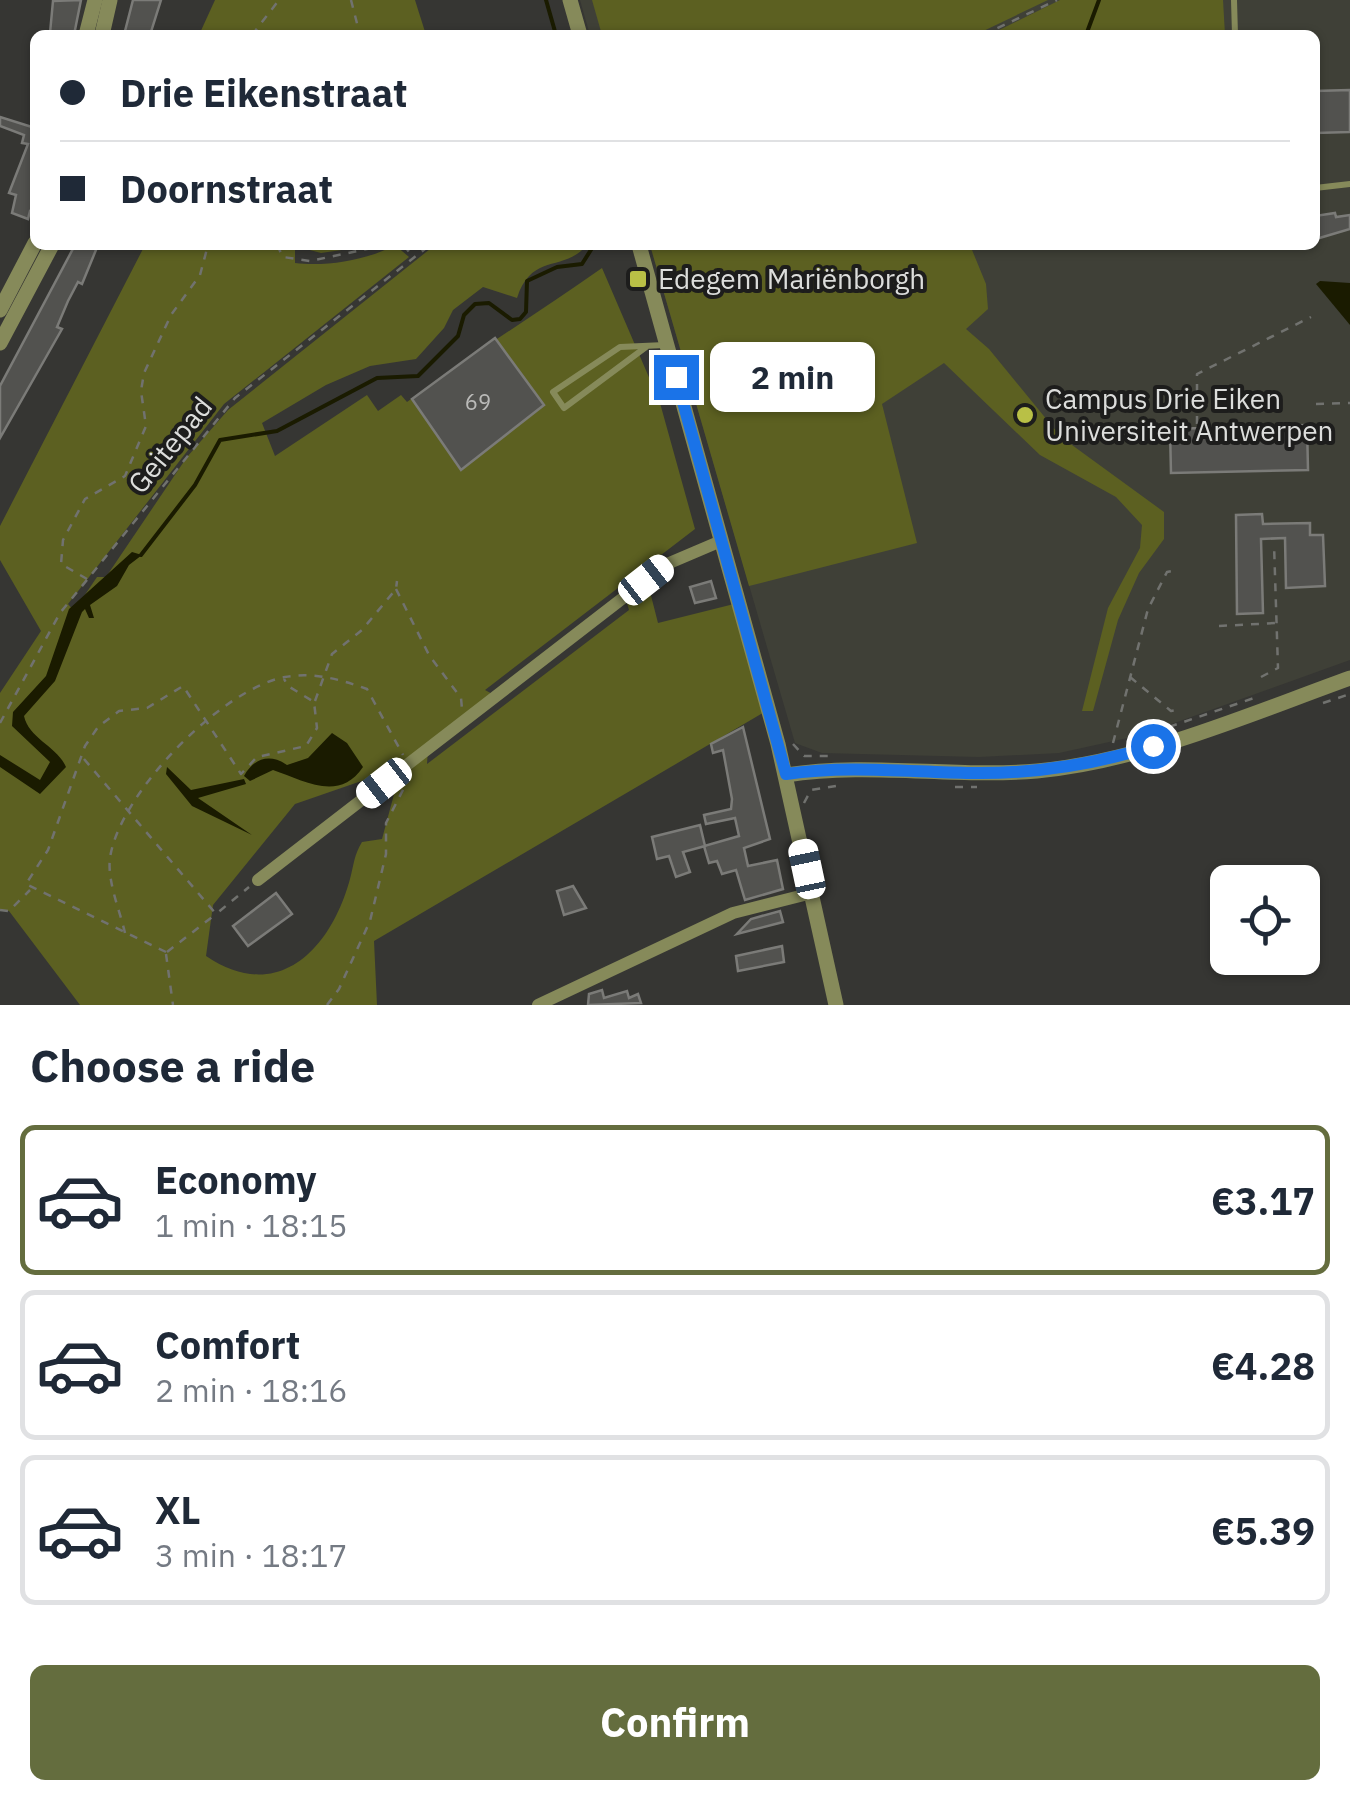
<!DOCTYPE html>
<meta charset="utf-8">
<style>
:root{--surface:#fff;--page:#f2f2f3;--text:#1f2937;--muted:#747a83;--line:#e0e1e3;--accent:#646d3e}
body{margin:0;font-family:"IBM Plex Sans",sans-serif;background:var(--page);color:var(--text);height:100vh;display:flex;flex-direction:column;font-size:38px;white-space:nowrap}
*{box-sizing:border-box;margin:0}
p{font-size:32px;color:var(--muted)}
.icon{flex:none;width:55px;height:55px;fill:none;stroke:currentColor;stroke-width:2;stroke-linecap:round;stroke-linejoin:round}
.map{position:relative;height:1005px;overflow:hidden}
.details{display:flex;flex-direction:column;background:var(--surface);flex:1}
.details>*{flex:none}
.hud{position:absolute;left:30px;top:30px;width:1290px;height:220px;border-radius:15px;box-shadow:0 2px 8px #0004;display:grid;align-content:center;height:220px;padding:0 30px;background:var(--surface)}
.buttons{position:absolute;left:1210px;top:865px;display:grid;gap:20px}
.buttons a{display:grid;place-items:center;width:110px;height:110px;border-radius:15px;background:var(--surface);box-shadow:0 2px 8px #0004;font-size:50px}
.end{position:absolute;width:45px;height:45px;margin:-22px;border:12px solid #1a73e8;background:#fff;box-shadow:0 0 0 5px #fff}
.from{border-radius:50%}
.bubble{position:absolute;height:70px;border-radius:15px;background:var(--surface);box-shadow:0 2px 8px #0004;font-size:32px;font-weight:700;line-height:70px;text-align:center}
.car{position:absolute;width:30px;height:60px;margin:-30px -15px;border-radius:12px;box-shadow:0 0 8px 2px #0007;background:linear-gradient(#fff 24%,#345 0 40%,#fff 0 76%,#345 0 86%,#fff 0)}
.hud b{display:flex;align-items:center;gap:35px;height:95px;font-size:38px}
.hud b+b{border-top:2px solid var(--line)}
.hud i{width:25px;height:25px;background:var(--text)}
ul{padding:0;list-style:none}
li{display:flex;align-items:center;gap:30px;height:150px;margin:0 20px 15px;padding:0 10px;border:5px solid var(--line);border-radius:15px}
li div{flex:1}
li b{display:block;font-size:38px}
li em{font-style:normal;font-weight:700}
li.selected{border-color:var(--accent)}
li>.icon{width:90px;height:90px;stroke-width:1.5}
h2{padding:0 30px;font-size:45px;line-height:120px}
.button{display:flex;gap:20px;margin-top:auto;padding:20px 30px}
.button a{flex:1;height:115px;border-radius:15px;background:var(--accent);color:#fff;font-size:40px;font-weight:700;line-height:115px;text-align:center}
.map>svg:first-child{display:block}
</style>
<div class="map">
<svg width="1350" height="1005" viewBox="0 0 1350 1005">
<rect width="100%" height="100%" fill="#363633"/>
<!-- built -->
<polygon fill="#3f4037" points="580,0 1350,0 1350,660 1141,735 1059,753 979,757 822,753 795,743 650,245 1315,245 1315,35 590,35"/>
<!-- green -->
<g fill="#5c6021" fill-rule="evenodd">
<polygon points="215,0 415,0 426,35 199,35"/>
<polygon points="592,0 1048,0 975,35 602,35"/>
<polygon points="1060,0 1223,0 1225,35 989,35"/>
<path d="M 145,245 L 376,245 L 321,253 L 295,246 L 295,263 C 326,267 368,260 395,245 L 409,257 L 224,404 L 68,604 L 74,611 L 97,577 L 106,577 L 187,457 L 228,410 L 435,245 L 587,245 C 563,273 532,252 517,298 L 483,287 L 453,310 L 444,328 L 416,359 L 370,366 L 326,385 L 262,423 L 275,456 L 367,395 L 378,411 L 401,395 L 407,402 C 471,354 537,314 602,268 L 660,403 L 695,529 L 485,690 L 496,696 L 428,749 L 427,764 L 629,610 L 625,596 L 647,580 L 658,623 L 738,603 L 768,710 L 374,941 L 377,1005 L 80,1005 L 9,911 L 0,910 L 0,693 L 41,631 L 0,560 L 0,526 ZM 400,772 L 382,839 L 362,842 C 354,855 354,864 350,879 C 331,949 278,1005 206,956 L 213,905 L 295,804 L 376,776 L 384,783 Z"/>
<polygon points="650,245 970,245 986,284 988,309 966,329 989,349 1061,437 1164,512 1164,539 1139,573 1118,620 1093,711 1082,711 1108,608 1140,548 1142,525 1116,497 1040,455 944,363 882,404 917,543 749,586"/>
</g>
<!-- water -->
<g fill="#1a1b00">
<polygon points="1320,281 1350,283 1350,325 1316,284"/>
<path d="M 132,552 L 142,555 L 129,565 L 117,586 L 90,605 L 94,618 L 89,618 L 85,609 L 82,612 L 55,681 L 24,716 C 29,739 57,746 66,767 L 40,794 L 0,767 L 0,755 L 40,780 L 50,762 L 12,726 L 13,712 L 46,676 L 69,609 Z"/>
<path d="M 332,733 L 347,743 L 363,767 C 339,803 303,780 273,770 L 250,781 L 244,776 C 254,758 270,753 287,765 L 308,758 Z"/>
<polygon points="167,767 191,790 244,779 246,784 198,798 252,835 192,806 166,774"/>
</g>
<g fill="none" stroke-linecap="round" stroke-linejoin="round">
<!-- stream -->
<g stroke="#1a1b00" stroke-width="4">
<polyline points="546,0 556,35"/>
<polyline points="1086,35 1099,0"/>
<polyline points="141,555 195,485 220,440 277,431 377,378 418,376 458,336 464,315 475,304 489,303 512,320 520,319 526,312 527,281 557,267 582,264 594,245"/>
</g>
</g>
<!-- building -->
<g fill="#52524f" stroke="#7b7b78" stroke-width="2.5">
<polygon points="81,0 74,35 50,33 53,1"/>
<polygon points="133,0 161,0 150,35 124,35"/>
<polygon points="1350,90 1350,132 1315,133 1315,91"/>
<polygon points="0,117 35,128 35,212 30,211 28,219 12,213 16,195 9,193 28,144 22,143 24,135 0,126"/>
<polygon points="1335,213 1336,217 1350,215 1350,229 1316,239 1315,216"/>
<polygon points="75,245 98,245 82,284 78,282 68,301 57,327 62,329 0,438 0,386"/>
<polygon points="495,338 544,405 461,470 412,399"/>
<polygon points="1307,425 1308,470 1171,473 1170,429"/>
<polygon points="1262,514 1263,524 1310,523 1310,535 1323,535 1325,586 1286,588 1285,538 1261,539 1263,613 1237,614 1236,515"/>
<polygon points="711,581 716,598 695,603 690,587"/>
<polygon points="743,727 770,839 744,848 748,866 777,860 783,889 745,900 736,870 722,874 717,861 709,863 704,846 739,836 735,818 706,824 704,815 731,809 732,799 723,750 713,753 711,744"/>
<polygon points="700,825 705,846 683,852 690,872 676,877 669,856 657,859 652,837"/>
<polygon points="573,886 586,908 564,915 557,891"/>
<polygon points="276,893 292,914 248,946 233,926"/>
<polygon points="780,911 783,922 737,934 751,919"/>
<polygon points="782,946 784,962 738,971 736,956"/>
<polygon points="602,990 604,998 627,991 629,998 638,994 641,1003 588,1005 589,994"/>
</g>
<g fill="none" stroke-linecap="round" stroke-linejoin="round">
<!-- path -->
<g stroke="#71726f" stroke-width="2.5" stroke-dasharray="8 8" stroke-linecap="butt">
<polyline points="351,0 360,35"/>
<polyline points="252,35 279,0"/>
<polyline points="983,35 1057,0"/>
<polyline points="277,245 283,257 310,261 386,245"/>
<polyline points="404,245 412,256"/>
<polyline points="1316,404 1350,403"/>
<polyline points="1197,424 1197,374 1311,317"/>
<polyline points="87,579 61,564 63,540 85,499 125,476 146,426 141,391 144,373 171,315 200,275 208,245"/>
<polyline points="396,589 429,655 461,698 462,709"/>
<polyline points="1219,626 1277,623"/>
<polyline points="1130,677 1171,711 1177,710"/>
<polyline points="1261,677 1278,668 1274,544"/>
<polyline points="315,701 332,654 362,630 396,589 397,581"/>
<polyline points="1323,703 1350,694"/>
<polyline points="0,723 60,613 235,398 430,245"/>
<polyline points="1154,732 1260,696"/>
<polyline points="1113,743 1148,609 1167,572 1172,571"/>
<polyline points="793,744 804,756 835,756"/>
<polyline points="84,759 216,914 249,887"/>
<polyline points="955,787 977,787"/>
<polyline points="804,803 811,790 842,785"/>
<polyline points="0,910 9,911 30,890"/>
<path d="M 125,933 C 120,911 107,881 110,858 C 119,794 221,689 285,677 C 314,672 339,679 367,689 L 403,755"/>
<polyline points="166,952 26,884 48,850 85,746 98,727 119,711 147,708 183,686 241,774 257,757 306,746 317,728 314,702 288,686 284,679"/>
<polyline points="167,952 216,914"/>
<polyline points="166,954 173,1005"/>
<polyline points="327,1005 339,989 370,921 386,854 386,823 407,782"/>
</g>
<!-- service -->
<g stroke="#868a5a" stroke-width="6">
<polyline points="1234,0 1235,35"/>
<polyline points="1315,188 1350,184"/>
<polyline points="646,347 564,408 553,392 620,347 665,345"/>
</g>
<!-- minor -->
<g stroke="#868a5a" stroke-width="12">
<polyline points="258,880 667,564 721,541"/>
<polyline points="538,1005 733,913 812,893"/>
</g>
<!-- tertiary -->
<g stroke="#868a5a" stroke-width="15">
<polyline points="570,0 580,35"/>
<polyline points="86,35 95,0"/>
<polyline points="102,35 110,0"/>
<polyline points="639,245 778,744 836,1005"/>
<polyline points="0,310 35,243"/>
<polyline points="0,343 52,245"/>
<path d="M 786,775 C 869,762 953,778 1037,771 C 1143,761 1250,714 1350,678"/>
</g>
</g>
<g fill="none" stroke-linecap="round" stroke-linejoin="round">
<!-- route -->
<path stroke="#1a73e8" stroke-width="12" d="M 676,377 L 786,774 C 848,765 908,772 971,773 C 1033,774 1093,765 1153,746"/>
</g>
<!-- markers -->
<g fill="#b9c046" stroke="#1d1d1c" stroke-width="4">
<rect x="628" y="269" width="20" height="20" rx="5"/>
<circle cx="1025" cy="415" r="10"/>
</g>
<g text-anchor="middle" stroke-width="8" stroke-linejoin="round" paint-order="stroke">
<!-- number labels -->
<g font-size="22" fill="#babab8">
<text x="478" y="410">69</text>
</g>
<!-- poi labels -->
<g font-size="28" fill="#dcdddb" stroke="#1d1d1c" text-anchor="start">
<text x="658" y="289">Edegem Mariënborgh</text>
<text x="1045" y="409">Campus Drie Eiken<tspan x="1045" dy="32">Universiteit Antwerpen</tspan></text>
</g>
<!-- street labels -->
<g font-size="28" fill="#dcdddb" stroke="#1d1d1c">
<text transform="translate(170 445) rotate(-51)" y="10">Geitepad</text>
</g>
</g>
</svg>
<div class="buttons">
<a><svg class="icon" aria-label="locate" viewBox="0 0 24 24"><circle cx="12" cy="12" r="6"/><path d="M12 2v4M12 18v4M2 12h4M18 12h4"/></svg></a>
</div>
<i class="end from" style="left:1153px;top:746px"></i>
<i class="end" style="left:676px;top:377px"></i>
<div class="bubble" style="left:710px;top:342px;width:165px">2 min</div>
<i class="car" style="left:646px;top:580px;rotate:52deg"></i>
<i class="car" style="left:384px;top:783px;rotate:232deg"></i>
<i class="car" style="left:807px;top:869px;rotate:348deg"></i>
<div class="hud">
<b><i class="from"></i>Drie Eikenstraat</b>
<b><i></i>Doornstraat</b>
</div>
</div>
<section class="details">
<h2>Choose a ride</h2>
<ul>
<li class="selected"><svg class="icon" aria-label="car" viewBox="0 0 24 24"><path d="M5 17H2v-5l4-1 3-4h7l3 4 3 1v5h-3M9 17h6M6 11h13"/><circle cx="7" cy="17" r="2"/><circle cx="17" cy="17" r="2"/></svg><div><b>Economy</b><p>1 min · 18:15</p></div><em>€3.17</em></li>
<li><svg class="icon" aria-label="car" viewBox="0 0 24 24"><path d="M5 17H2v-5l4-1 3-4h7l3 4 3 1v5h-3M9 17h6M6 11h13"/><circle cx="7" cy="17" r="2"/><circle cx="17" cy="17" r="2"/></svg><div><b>Comfort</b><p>2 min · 18:16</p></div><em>€4.28</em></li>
<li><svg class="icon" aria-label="car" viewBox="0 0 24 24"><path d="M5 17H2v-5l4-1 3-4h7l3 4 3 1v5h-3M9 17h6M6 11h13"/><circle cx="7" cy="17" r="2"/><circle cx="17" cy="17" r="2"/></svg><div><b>XL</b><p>3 min · 18:17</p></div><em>€5.39</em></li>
</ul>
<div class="button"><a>Confirm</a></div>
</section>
